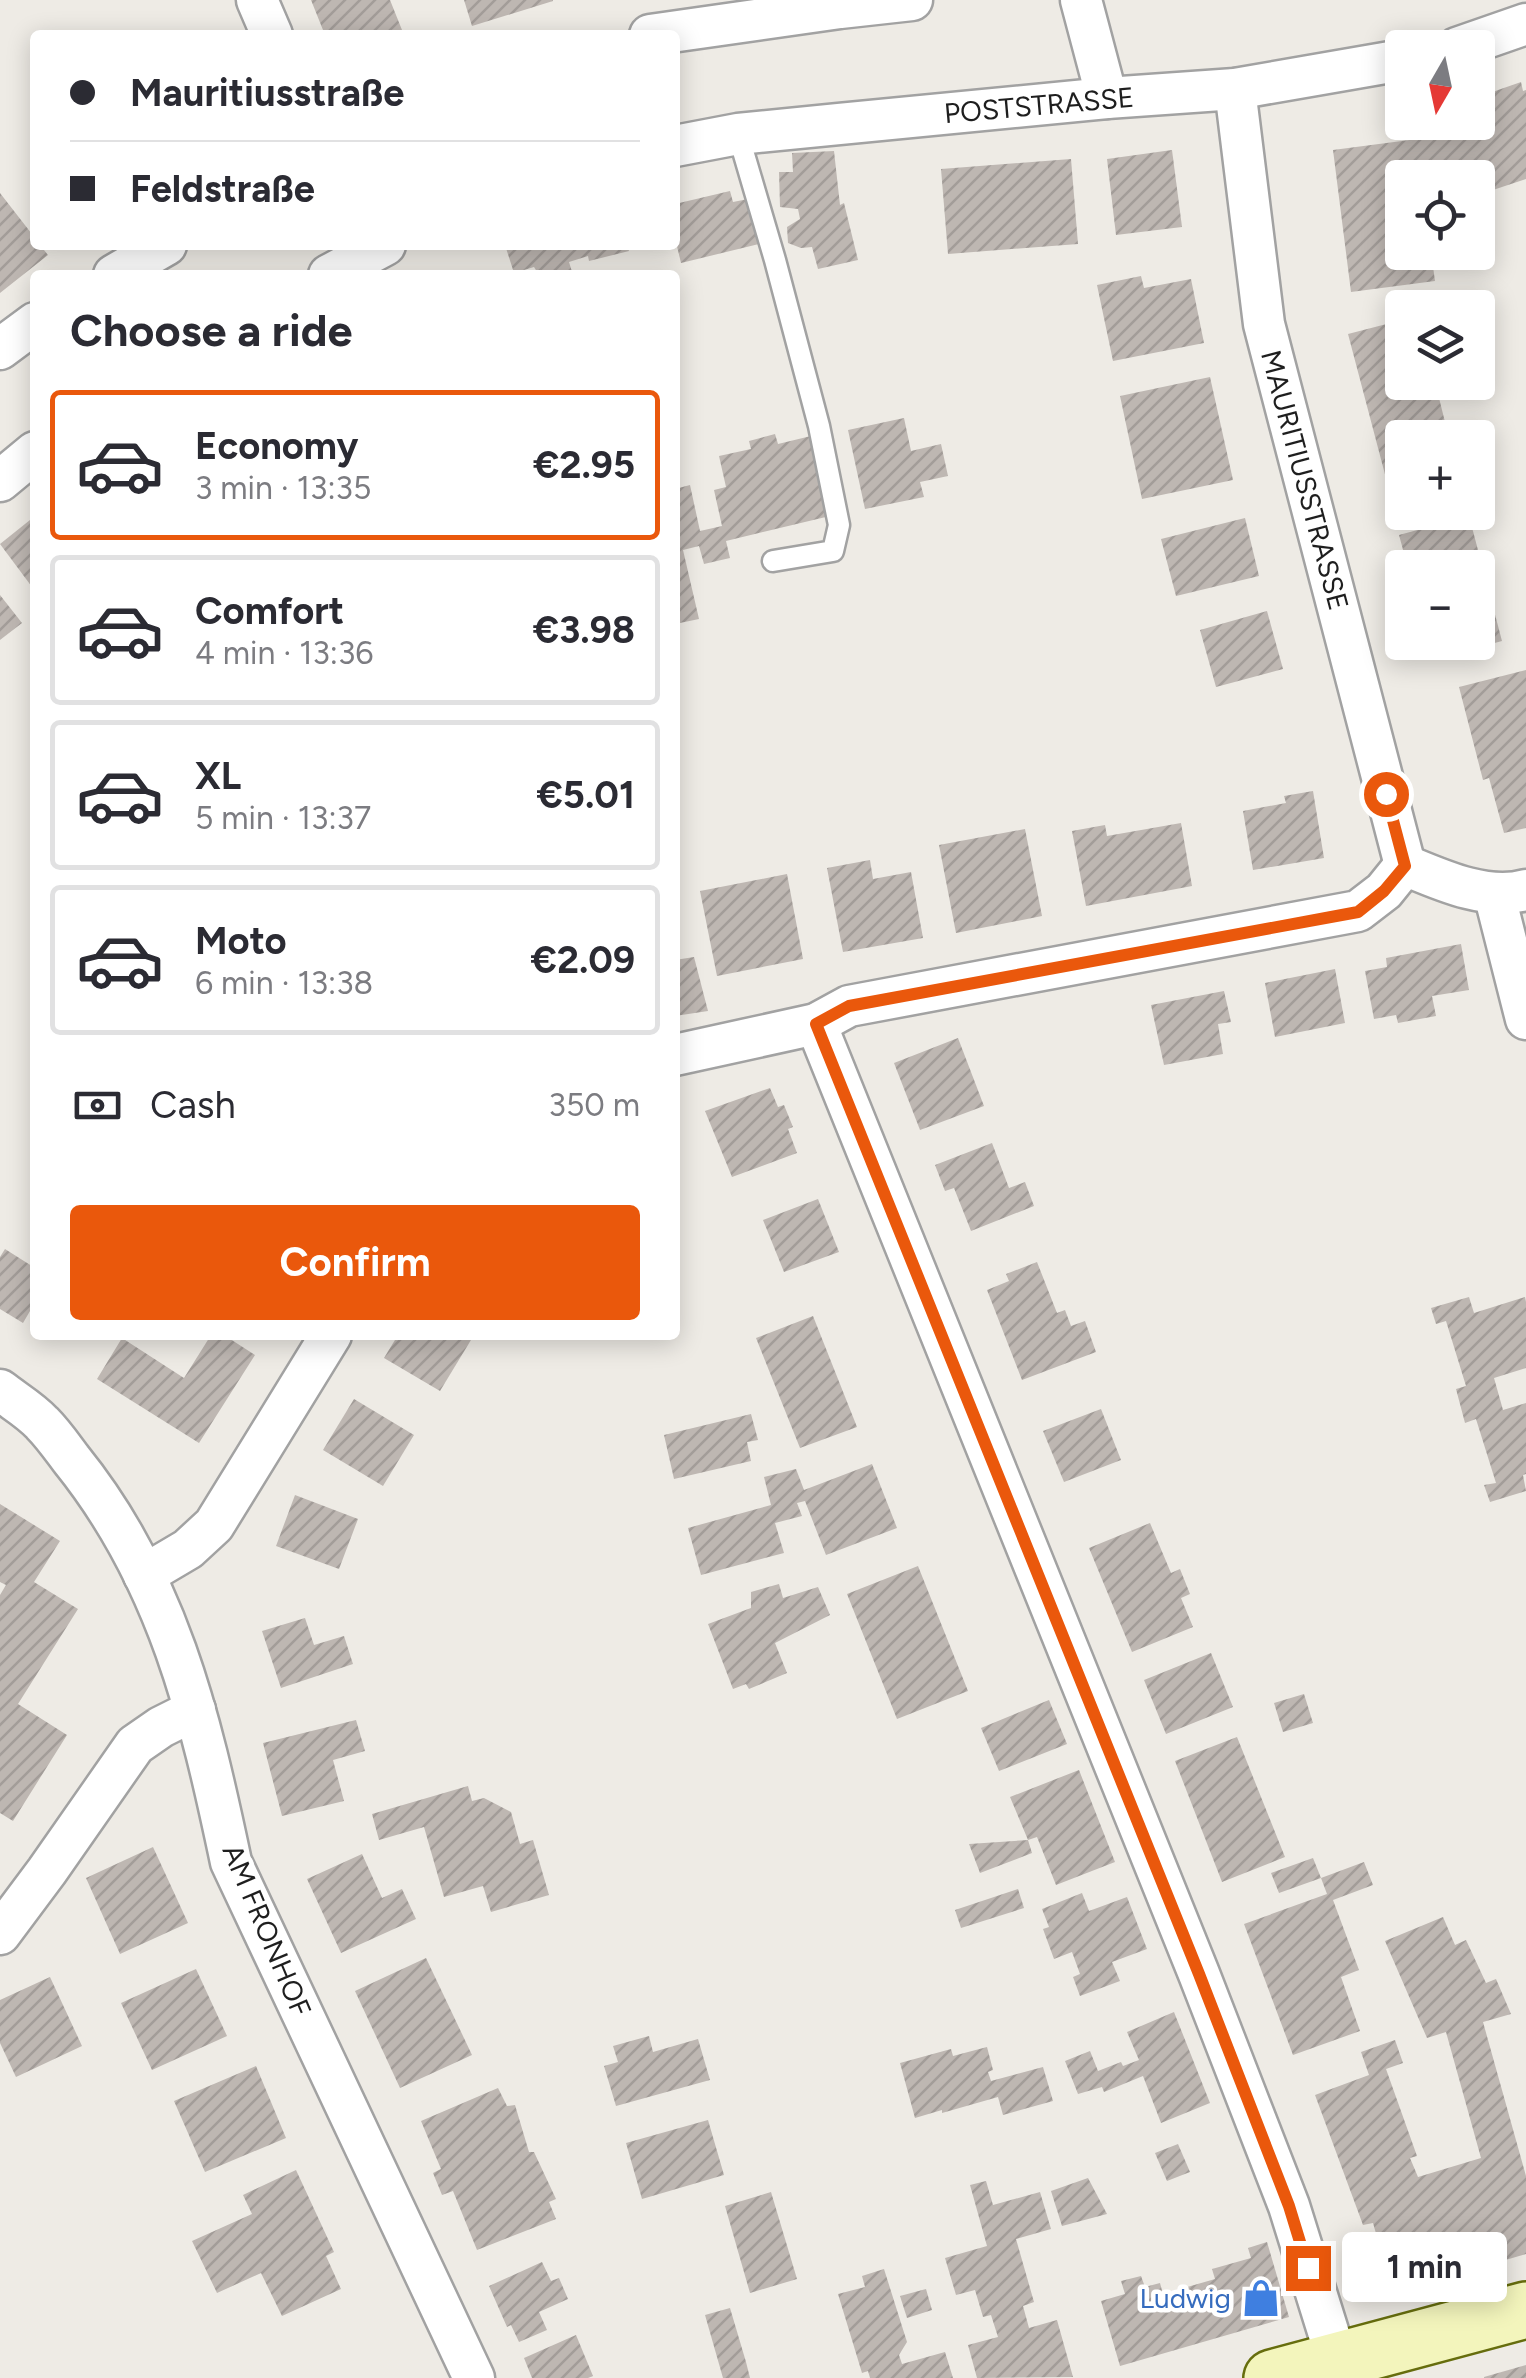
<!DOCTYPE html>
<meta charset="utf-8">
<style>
:root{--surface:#fff;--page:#f7f7f7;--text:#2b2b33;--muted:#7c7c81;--line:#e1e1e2;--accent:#ea580c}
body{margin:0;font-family:Figtree,sans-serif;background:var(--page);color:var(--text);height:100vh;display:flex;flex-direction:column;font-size:38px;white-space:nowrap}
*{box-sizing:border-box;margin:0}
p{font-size:32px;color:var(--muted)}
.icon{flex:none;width:55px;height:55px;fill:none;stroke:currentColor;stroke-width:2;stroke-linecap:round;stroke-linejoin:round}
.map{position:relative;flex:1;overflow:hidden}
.side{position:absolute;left:30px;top:270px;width:650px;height:1070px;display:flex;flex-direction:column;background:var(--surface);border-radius:10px;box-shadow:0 5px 25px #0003}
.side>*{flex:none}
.banner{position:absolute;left:30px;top:30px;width:650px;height:220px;border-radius:10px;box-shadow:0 5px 25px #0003;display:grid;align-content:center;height:220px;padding:0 40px;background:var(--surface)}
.needle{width:65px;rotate:189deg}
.controls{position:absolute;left:1385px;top:30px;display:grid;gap:20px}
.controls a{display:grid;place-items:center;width:110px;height:110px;border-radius:10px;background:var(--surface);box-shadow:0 5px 25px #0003;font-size:50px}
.end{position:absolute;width:45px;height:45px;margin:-22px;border:12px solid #ea580c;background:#fff;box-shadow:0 0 0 5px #fff}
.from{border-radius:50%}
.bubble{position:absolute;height:70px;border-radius:10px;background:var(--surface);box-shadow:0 5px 25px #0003;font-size:32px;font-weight:700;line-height:70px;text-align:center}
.banner b{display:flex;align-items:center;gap:35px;height:95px;font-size:38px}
.banner b+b{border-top:2px solid var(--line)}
.banner i{width:25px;height:25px;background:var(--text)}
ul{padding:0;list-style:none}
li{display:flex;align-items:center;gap:30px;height:150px;margin:0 20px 15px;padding:0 20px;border:5px solid var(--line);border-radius:10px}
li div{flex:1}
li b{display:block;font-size:38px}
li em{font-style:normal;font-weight:700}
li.on{border-color:var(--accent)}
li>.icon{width:90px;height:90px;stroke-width:1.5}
h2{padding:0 40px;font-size:45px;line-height:120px}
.pay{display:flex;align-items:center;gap:25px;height:110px;padding:0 40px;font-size:38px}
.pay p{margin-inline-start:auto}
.button{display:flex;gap:20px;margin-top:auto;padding:20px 40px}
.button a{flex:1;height:115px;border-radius:10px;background:var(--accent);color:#fff;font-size:40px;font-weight:700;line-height:115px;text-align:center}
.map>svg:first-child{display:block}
</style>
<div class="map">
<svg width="1526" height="2378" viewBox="0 0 1526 2378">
<defs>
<pattern id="building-hatch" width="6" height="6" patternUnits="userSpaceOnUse" patternTransform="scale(2.5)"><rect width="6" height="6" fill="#beb7b2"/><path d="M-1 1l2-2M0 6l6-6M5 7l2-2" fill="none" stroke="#a39d99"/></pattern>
</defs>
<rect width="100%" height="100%" fill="#eeebe5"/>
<!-- building -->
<g fill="url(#building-hatch)">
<polygon points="311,0 390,0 404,35 325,35"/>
<polygon points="464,0 553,0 553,1 472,26"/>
<polygon points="1521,82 1523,91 1526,90 1526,179 1478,195 1478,178 1402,178 1402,252 1431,252 1435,281 1351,292 1333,150 1417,139 1411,122 1478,122 1478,97"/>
<polygon points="1172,150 1182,227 1116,235 1107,159"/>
<polygon points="834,151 840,205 844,203 858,260 818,269 812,247 801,248 788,243 787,227 800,219 798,209 780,207 779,172 793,172 792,153"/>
<polygon points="1071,159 1078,244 948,254 941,169"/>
<polygon points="730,191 733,202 753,198 763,243 681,263 675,238 675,204"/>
<polygon points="0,193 35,238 35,245 40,245 48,255 0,293"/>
<polygon points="505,245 627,245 629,251 589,261 588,256 569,262 573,275 539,275 534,267 514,273"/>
<polygon points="1141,276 1144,288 1191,279 1204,343 1113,361 1097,285"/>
<polygon points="1402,320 1402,382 1435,382 1449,438 1402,438 1402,499 1392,501 1348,334"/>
<polygon points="1210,377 1233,480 1142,499 1120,396"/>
<polygon points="904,418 911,451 941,444 948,476 920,482 924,497 865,509 848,430"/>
<polygon points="775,434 778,444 811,436 830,516 726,541 730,558 704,564 699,546 683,550 699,619 675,624 675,489 690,485 700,531 722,526 714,490 726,487 719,456 751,449 749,441"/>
<polygon points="35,516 35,591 0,544"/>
<polygon points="1469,516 1502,641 1432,660 1428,642 1478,642 1478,568 1408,568 1399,535"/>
<polygon points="1245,518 1259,576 1176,596 1161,539"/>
<polygon points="0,595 22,623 0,640"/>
<polygon points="1267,611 1283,669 1216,687 1200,630"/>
<polygon points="1526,670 1526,828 1504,833 1489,778 1483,780 1459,687"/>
<polygon points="1313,791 1324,858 1253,870 1243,811 1286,803 1284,796"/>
<polygon points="1181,823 1192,886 1086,906 1072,831 1105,825 1107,836"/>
<polygon points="1025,829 1042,916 956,933 939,845"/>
<polygon points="870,860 873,879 911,872 923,938 843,952 827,868"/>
<polygon points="787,874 803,959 717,976 700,891"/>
<polygon points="1461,944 1469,990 1432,996 1436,1016 1398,1023 1396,1015 1374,1019 1365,971 1387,967 1386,958"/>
<polygon points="694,957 708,1011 675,1016 675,960"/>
<polygon points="1335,969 1345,1023 1275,1037 1265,983"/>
<polygon points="1224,991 1231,1022 1218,1024 1223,1054 1164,1065 1151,1005"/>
<polygon points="958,1038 984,1106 920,1130 894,1063"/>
<polygon points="770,1088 778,1107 784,1105 793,1127 788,1129 797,1153 732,1177 705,1111"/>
<polygon points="992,1143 1009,1188 1025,1182 1034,1206 971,1231 954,1188 945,1191 935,1165"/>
<polygon points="818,1199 839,1252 784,1272 763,1220"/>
<polygon points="5,1249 35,1268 35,1314 30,1311 23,1323 0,1309 0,1257"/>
<polygon points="1037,1262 1057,1313 1065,1310 1071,1326 1085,1321 1096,1352 1022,1380 987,1290 1009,1281 1006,1274"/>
<polygon points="1469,1297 1474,1313 1525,1297 1526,1302 1526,1368 1494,1378 1503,1410 1526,1403 1526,1474 1523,1475 1526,1491 1490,1502 1484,1485 1496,1483 1476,1419 1465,1423 1456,1389 1466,1386 1446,1321 1436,1324 1431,1308"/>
<polygon points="813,1316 857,1427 800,1448 756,1338"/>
<polygon points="211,1335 224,1335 255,1355 199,1443 97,1379 122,1338 184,1378"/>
<polygon points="398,1335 474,1335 440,1391 384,1358"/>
<polygon points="354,1399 414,1435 383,1486 323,1450"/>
<polygon points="1101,1409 1121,1460 1064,1482 1043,1431"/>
<polygon points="751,1414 758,1440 747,1442 751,1461 674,1479 664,1435"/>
<polygon points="872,1464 897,1528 826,1555 805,1501 797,1503 802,1516 775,1523 784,1553 701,1575 688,1528 771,1505 764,1477 796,1469 804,1490"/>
<polygon points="295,1495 358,1519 339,1569 276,1546"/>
<polygon points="0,1504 60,1541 34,1582 78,1609 18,1704 67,1735 13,1821 0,1813 0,1595 6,1585 0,1582"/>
<polygon points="1150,1523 1171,1573 1180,1569 1190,1594 1181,1598 1193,1627 1132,1652 1089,1548"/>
<polygon points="918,1566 968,1691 897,1719 847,1594"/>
<polygon points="779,1584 783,1598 818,1587 830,1615 775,1643 787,1673 749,1689 746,1684 733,1689 708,1624 751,1608 751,1592"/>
<polygon points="305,1618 314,1645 344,1636 353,1664 281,1688 262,1631"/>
<polygon points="1211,1653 1233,1707 1166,1734 1144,1680"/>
<polygon points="1304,1694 1313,1723 1283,1732 1274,1703"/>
<polygon points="1049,1700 1067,1744 999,1771 981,1728"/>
<polygon points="356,1720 365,1751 333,1760 344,1801 282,1816 263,1743"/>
<polygon points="1237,1737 1285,1857 1222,1882 1175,1761"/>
<polygon points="1079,1770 1115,1862 1056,1885 1037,1837 1028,1840 1032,1853 980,1873 969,1844 1028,1840 1010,1797"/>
<polygon points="468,1786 472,1801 484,1798 511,1812 520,1844 533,1840 549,1895 491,1912 483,1886 444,1897 424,1827 379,1840 372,1814"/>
<polygon points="153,1847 188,1923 120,1954 86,1878"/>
<polygon points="362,1854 382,1898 402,1889 416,1919 341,1953 307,1879"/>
<polygon points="1313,1858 1321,1878 1279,1893 1271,1873"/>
<polygon points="1364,1862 1373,1885 1333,1900 1359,1970 1341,1977 1360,2031 1293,2055 1244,1924 1327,1894 1321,1878"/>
<polygon points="1018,1889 1024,1908 961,1928 955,1910"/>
<polygon points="1082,1893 1089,1911 1127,1897 1147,1949 1112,1962 1120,1981 1080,1996 1073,1977 1080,1974 1072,1952 1054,1959 1043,1929 1049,1927 1042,1909"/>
<polygon points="1443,1917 1455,1945 1466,1940 1486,1983 1496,1979 1511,2014 1483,2022 1526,2176 1526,2254 1393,2293 1373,2223 1363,2225 1315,2095 1369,2075 1361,2052 1395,2040 1403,2063 1386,2069 1417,2156 1410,2158 1418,2177 1481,2158 1446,2032 1427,2038 1385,1941"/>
<polygon points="426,1958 472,2055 400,2088 355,1991"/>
<polygon points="196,1969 227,2036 152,2070 121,2003"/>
<polygon points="50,1977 82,2046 16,2077 0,2043 0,2000"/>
<polygon points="1174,2012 1210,2103 1161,2123 1143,2076 1104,2092 1102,2087 1078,2094 1065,2061 1090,2051 1098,2071 1121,2062 1123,2066 1139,2060 1127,2032"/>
<polygon points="649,2036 653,2052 698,2039 710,2080 616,2106 604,2066 618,2062 613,2046"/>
<polygon points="987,2047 993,2070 988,2072 991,2081 1043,2067 1053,2101 1003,2115 998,2097 942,2113 942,2110 915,2118 900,2063 951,2049 953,2056"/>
<polygon points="256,2066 286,2138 205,2172 174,2101"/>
<polygon points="498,2088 507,2106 515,2105 529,2152 534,2152 556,2199 549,2202 556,2219 477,2250 453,2191 442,2195 433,2173 441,2169 421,2121"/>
<polygon points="708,2120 724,2175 642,2199 626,2143"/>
<polygon points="1178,2144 1190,2172 1167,2181 1155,2153"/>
<polygon points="296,2170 334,2252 326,2256 341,2289 282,2316 261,2273 217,2293 192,2241 252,2214 243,2195"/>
<polygon points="1088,2178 1107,2214 1062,2226 1051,2191"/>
<polygon points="986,2181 993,2205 1040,2192 1051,2229 1016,2239 1034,2302 1023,2306 1029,2328 1057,2320 1073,2377 977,2378 968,2345 998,2337 991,2315 983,2317 975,2290 956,2295 945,2258 987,2246 970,2185"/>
<polygon points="771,2192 797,2279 750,2293 725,2206"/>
<polygon points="1267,2242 1289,2317 1120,2366 1101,2301 1125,2294 1121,2281 1141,2276 1145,2287 1160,2283 1163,2294 1215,2279 1212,2269 1251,2258 1248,2248"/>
<polygon points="542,2262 551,2281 559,2278 568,2299 539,2312 547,2330 519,2342 511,2325 507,2327 489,2286"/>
<polygon points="884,2269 907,2342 899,2355 902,2364 945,2352 953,2378 870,2378 868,2371 862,2373 838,2294 865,2287 862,2276"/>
<polygon points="926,2289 932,2310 907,2318 900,2296"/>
<polygon points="730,2308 746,2362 750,2378 723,2378 705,2315"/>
<polygon points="576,2335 593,2376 588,2378 532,2378 524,2358"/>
<polygon points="1526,2365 1526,2378 1484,2378 1484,2377"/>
</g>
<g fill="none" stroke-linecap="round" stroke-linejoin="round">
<!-- service casing -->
<g stroke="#a2a2a2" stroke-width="25">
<polyline id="service" points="738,134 775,260 819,426 839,525 833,551 773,561"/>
</g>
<!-- minor casing -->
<g stroke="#a2a2a2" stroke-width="45">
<g id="minor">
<polyline points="257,0 272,35"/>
<polyline points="1081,0 1107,98"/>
<polyline points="650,35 840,8 912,0"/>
<polyline points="1457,48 1526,24"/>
<polyline points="1235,89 1264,324 1405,865"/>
<polyline points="675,146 738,134 839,124 1107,98 1235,89 1402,60"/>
<polyline points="114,275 166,245"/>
<polyline points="329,275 385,245"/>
<polyline points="0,349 35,323"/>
<polyline points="0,481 35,452"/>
<path d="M 1405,865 C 1441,880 1487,901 1526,890"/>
<polyline points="1494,893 1526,1019"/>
<polyline points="816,1024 1199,1974 1289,2206 1337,2360"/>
<polyline points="675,1055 816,1024 849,1006 1358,911 1384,891 1405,865"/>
<path d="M 0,1390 C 14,1401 30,1410 42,1423 C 53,1434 62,1447 71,1459 C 168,1579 200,1715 231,1862 L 474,2378"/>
<polyline points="144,1575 188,1549 214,1525 331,1335"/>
<polyline points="0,1934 47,1871 135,1745 161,1727 195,1710"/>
</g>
</g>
<!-- secondary casing -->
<g stroke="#666d0d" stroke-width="60">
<polyline id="secondary" points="1272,2378 1526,2310"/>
</g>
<!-- service -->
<use href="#service" stroke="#fff" stroke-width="20"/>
<!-- minor -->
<use href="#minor" stroke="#fff" stroke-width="40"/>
<!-- secondary -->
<use href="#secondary" stroke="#f3f5bc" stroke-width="55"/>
</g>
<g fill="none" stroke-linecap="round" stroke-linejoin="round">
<!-- route -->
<polyline stroke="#ea580c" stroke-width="12" points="1308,2268 1289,2206 1199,1974 816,1024 849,1006 1358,912 1384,891 1405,866 1386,794"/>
</g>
<!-- icons -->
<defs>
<g id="shop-bare" transform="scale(3)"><path d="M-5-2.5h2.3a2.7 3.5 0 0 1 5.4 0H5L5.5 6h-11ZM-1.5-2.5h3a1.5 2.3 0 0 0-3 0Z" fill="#3f7fe0" stroke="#fff" stroke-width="2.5" paint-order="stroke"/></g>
</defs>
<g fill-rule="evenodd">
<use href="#shop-bare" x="1261" y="2298"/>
</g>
<g text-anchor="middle" stroke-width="9" stroke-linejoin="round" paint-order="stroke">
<!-- street labels -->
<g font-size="28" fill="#1e1e1e" stroke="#fff">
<text transform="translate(1039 105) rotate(-5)" y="10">POSTSTRASSE</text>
<text transform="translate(1305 480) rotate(75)" y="10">MAURITIUSSTRASSE</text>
<text transform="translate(267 1930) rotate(67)" y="10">AM FRONHOF</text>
</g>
<!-- shop labels -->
<g font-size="28" fill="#366cbe" stroke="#fff" text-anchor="end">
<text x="1231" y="2308">Ludwig</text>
</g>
</g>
</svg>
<div class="controls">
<a><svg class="needle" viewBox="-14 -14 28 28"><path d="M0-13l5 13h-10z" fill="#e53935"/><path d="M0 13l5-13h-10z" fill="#7c7c81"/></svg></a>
<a><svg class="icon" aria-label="locate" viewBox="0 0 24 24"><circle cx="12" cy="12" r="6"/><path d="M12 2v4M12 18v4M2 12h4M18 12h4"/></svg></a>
<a><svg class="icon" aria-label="layers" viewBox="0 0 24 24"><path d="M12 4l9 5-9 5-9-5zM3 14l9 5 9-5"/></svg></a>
<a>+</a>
<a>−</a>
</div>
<i class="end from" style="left:1386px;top:794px"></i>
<i class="end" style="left:1308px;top:2268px"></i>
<div class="bubble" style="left:1342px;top:2232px;width:165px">1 min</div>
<div class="banner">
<b><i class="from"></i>Mauritiusstraße</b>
<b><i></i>Feldstraße</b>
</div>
<section class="side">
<h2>Choose a ride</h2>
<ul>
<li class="on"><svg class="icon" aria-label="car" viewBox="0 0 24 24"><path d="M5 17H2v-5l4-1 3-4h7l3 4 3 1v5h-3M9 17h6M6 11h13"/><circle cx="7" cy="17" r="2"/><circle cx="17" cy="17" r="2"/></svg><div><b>Economy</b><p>3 min · 13:35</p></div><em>€2.95</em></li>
<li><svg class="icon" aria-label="car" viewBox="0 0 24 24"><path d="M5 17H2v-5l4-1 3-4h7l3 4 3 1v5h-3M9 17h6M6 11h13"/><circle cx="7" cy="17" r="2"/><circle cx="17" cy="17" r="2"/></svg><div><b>Comfort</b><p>4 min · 13:36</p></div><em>€3.98</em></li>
<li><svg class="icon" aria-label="car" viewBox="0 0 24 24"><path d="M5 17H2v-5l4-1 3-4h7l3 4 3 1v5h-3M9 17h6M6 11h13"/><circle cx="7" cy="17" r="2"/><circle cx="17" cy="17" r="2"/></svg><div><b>XL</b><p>5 min · 13:37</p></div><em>€5.01</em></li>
<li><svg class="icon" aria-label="car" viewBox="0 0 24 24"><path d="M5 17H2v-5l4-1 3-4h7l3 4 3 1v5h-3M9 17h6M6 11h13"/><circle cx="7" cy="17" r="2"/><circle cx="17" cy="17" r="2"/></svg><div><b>Moto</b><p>6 min · 13:38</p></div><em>€2.09</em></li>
</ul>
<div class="pay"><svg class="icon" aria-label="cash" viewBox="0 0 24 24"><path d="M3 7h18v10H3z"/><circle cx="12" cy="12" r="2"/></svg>Cash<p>350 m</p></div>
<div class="button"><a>Confirm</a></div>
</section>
</div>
